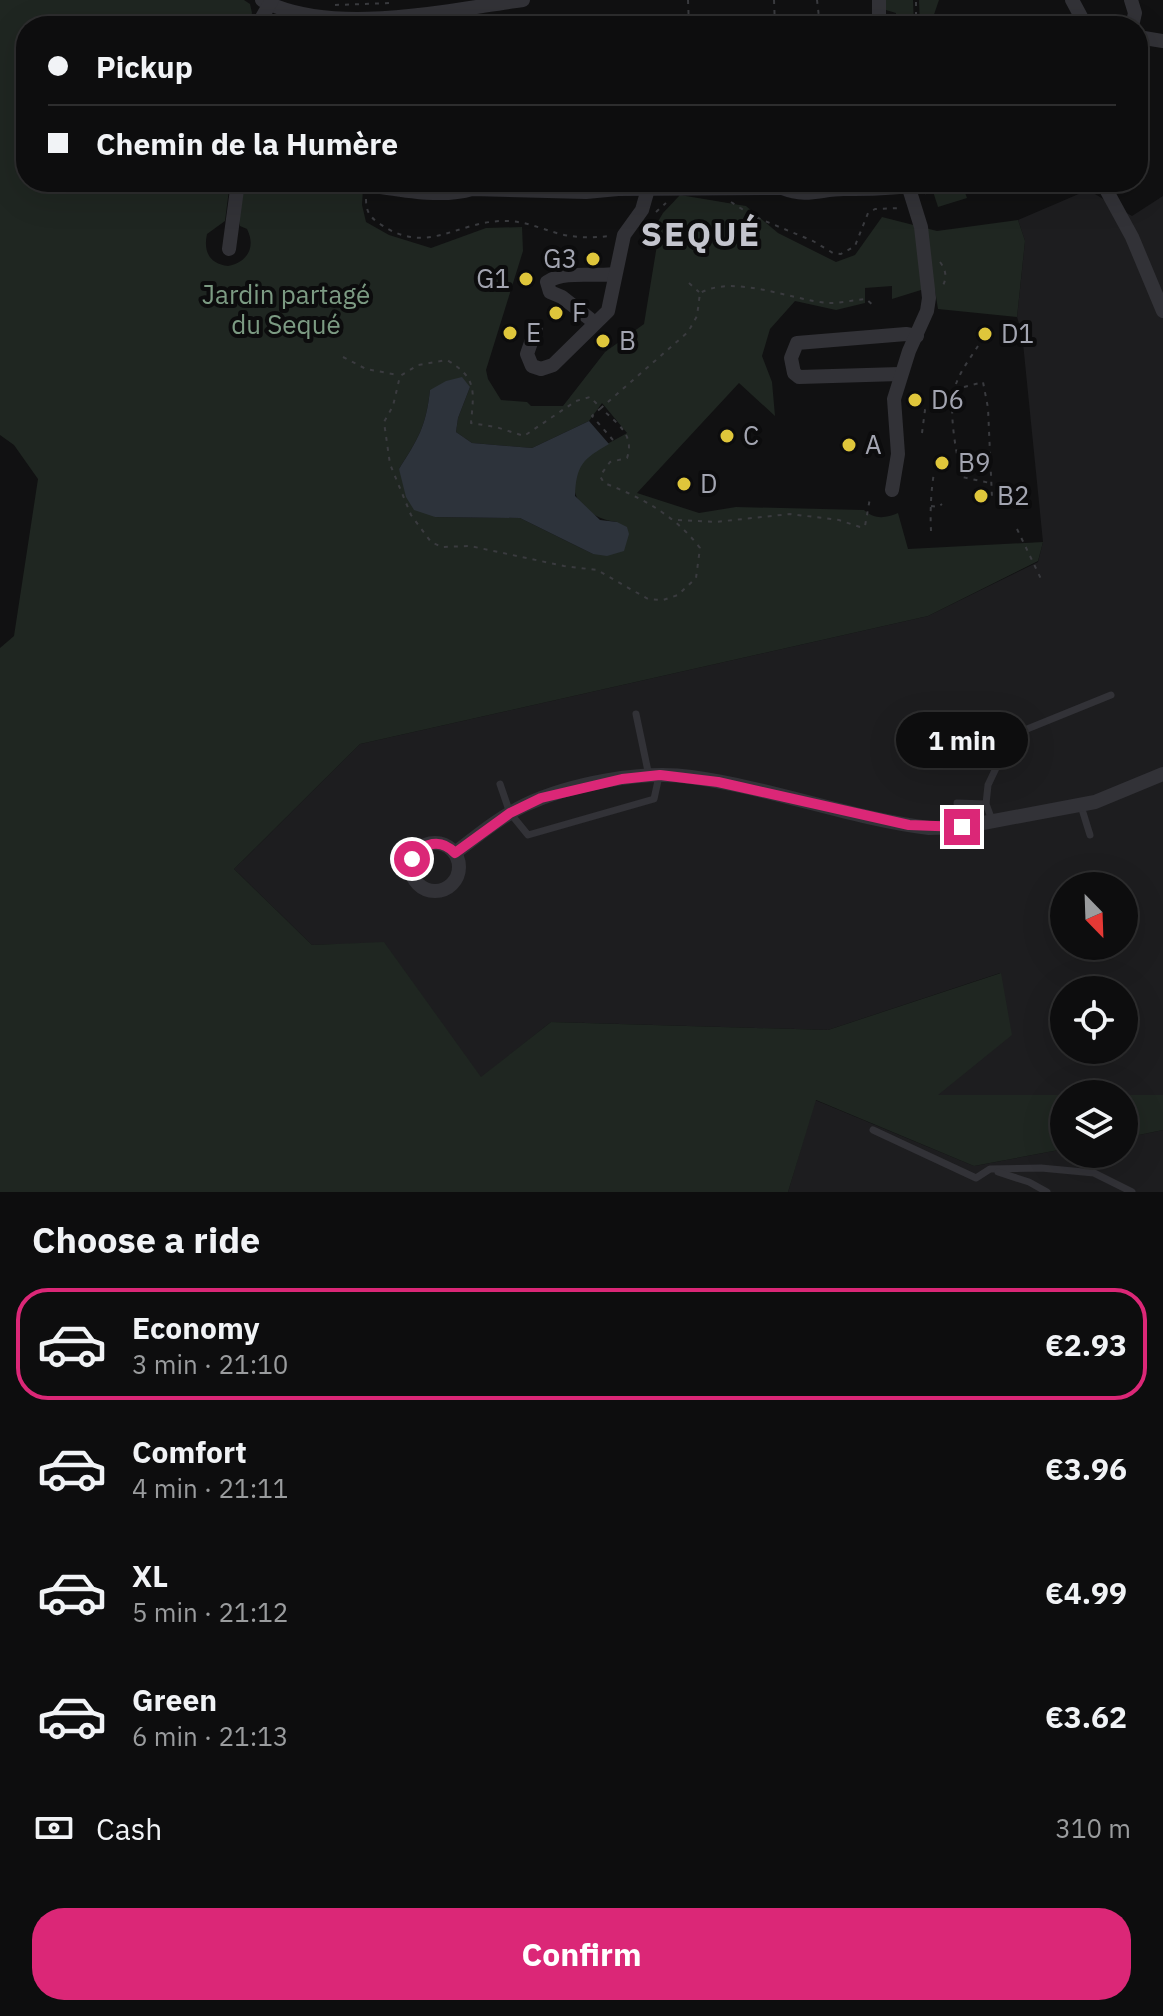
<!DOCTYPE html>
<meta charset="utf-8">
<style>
:root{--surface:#0d0d0e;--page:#161617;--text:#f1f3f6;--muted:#9a9c9e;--line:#2d2d2e;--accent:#db2777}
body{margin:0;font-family:"IBM Plex Sans",sans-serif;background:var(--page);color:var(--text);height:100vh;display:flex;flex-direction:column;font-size:30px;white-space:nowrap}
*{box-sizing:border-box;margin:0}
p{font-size:26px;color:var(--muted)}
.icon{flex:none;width:44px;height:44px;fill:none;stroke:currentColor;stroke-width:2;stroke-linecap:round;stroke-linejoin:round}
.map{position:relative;height:1192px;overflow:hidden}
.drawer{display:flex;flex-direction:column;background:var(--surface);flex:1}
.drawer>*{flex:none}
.guide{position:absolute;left:16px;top:16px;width:1132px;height:176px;border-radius:32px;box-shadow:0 8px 32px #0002,0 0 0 2px var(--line);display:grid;align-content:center;height:176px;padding:0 32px;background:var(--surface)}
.needle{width:52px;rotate:157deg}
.fabs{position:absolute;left:1050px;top:872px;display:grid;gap:16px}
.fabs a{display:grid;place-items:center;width:88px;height:88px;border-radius:50%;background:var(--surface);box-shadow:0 8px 32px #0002,0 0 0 2px var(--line);font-size:40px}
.end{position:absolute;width:36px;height:36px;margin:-18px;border:10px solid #db2777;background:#fff;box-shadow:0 0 0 4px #fff}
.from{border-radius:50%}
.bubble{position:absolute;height:56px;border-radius:28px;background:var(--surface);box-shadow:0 8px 32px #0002,0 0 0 2px var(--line);font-size:26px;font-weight:800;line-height:56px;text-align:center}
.guide b{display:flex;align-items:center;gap:28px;height:76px;font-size:30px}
.guide b+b{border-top:2px solid var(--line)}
.guide i{width:20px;height:20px;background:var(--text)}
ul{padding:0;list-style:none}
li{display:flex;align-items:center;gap:24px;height:112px;margin:0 16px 12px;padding:0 16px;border:4px solid transparent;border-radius:32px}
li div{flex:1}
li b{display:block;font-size:30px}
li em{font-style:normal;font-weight:800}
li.current{border-color:var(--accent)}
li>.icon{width:72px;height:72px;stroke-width:1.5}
h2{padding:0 32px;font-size:36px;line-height:96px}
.pay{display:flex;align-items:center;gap:20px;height:88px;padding:0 32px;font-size:30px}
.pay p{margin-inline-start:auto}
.primary-button{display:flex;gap:16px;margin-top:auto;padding:16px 32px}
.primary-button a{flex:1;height:92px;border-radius:32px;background:var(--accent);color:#fff;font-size:32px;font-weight:800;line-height:92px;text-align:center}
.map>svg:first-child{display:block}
</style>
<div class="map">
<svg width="1163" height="1192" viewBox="0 0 1163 1192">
<rect width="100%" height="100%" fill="#111112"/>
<!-- built -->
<g fill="#1d1d1f" fill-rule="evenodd">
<path d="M 1088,190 L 1132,216 L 1163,196 L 1163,1095 L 937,1096 L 1000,973 L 828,1030 L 551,1022 L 481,1078 L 384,943 L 312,945 L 234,869 L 360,744 L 928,616 L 1038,562 L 1043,542 L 1022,333 L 1017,317 L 1025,241 L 1018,220 ZM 1064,886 L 1124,886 L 1124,946 L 1064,946 ZM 1064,990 L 1124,990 L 1124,1050 L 1064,1050 Z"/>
<polygon points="815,1100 974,1166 1064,1149 1064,1154 1124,1154 1124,1138 1163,1130 1163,1192 788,1192"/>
</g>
<!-- green -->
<g fill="#1f2621" fill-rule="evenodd">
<path d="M 0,0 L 244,0 L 250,4 L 252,13 L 248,26 L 26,26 L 26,182 L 230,182 L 225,221 L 207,234 C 203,252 210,264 228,266 C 248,262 256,247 247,229 L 240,226 C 237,211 239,193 250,182 L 304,182 L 363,188 L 362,205 L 366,222 L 389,235 L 431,248 L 486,228 L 522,227 L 523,251 L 486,370 L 488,379 L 501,400 L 527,402 L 531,406 L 563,406 L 605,352 L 644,324 L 657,245 L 646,242 L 663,213 L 680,195 L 746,206 L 778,233 L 836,262 L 855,255 L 882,217 L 937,231 L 1018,220 L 1025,241 L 1017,317 L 938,309 L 935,290 L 921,290 L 892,299 L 892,286 L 865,288 L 865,303 L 836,310 L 795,301 L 770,329 L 762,356 L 772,382 L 775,416 L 739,383 L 637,493 L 699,513 L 736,507 L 864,510 C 875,520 886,518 898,513 L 908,549 L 1043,542 L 1038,561 L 928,616 L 360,744 L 234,869 L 312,945 L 384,942 L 481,1077 L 551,1022 L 828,1030 L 1001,973 L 1012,1035 L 938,1095 L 1064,1095 L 1064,1149 L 974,1166 L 816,1100 L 788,1192 L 0,1192 L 0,648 L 14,636 L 38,479 L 14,445 L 0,435 ZM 470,387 L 458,418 L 456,432 L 472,443 L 532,448 L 589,421 L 602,403 L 627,433 C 614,441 594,449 584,460 C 558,490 586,519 617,522 L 593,554 L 520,518 L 435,517 L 399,469 C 418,439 426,427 430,390 Z"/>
<polygon points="886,0 913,0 914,26 896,26 896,13 886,10"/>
<polygon points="919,0 939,0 930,26 920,26"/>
<polygon points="930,182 961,182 967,198 938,207"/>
<polygon points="1124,1095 1163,1095 1163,1130 1124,1138"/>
</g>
<!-- water -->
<g fill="#2d333b">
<path d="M 462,377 L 470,387 L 458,418 L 456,432 L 472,443 L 532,448 L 589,421 L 609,444 C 583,459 576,465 575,496 L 600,520 L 617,522 L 627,527 L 629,534 L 624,551 L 607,556 L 593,554 L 520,518 L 435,517 L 414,510 L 406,497 L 399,469 C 418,439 426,427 430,390 L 446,381 Z"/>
<polygon points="929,735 935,760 911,767 904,741"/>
</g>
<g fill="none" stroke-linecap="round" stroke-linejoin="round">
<!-- path -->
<g stroke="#3a3b3f" stroke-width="2" stroke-dasharray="4 6" stroke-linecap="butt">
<polyline points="688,0 689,26"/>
<polyline points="774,0 775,26"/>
<polyline points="817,0 820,26"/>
<polyline points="335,5 392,3"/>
<polyline points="916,26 916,0"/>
<polyline points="924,182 926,194"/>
<path d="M 366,199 C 366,212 370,217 380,224 C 428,257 457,220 506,221 C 525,221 542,229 560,234 C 577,238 593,238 610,236"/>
<polyline points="731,202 753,216 813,241 833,253 841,254 855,246 868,213 875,209 902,208"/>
<polyline points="656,212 666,203"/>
<path d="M 940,262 C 947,271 947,280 941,289"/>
<polyline points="689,283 699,292"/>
<path d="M 978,346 C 969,360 955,378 953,396 C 950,420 956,453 962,477 L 990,483"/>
<polyline points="343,357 366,369 398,375"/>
<polyline points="922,433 925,410 953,398 960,388 983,382 988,408 992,498"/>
<path d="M 613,440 L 592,416 L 601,408 L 590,397 L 576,401 L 524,436 L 496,427 L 471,423 C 474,390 477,378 447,360 L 418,365 L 400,376 L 393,406 L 384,422 L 390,464 L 411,515 L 431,542 L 442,547 L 470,546 L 564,566 L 597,570 L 648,599 L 663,600 L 678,595 L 696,578 L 700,548 C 676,516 641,497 604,483 L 600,476 L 610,462 L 627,458 C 635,434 617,424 601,408 L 688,332 L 697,316 L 700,293 C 735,274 790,300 829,303 C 841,303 854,300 866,299 L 874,306"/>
<polyline points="931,506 938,507 942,504"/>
<polyline points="678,520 715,522 790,514 839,520 860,527 865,526 870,498"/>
<polyline points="1017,529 1042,581"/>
<path d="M 931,531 C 930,512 931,490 934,473"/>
</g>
<!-- lane -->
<g stroke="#323237" stroke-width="7">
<polyline points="636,714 649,776"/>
<polyline points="500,784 510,813 528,835 654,799 659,776"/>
<polyline points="957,803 986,804"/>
<polyline points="1081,806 1090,835"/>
<polyline points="992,820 986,804 988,785 997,766 995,742 1111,695"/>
<polyline points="873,1130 976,1178 990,1169 1041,1168 1094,1173 1132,1192"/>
<polyline points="998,1172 1029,1182 1047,1192"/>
</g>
<!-- street -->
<g stroke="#323237" stroke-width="14">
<path d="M 262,0 C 331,37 448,10 523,0"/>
<polyline points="1072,0 1086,26"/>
<polyline points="1131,0 1135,13 1132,26"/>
<polyline points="257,26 272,0"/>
<polyline points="879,26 879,0"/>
<polyline points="1138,37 1163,41"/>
<path d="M 345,182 C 384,186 435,200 472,189 L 586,192 L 618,189 L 782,188 C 808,198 820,189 844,189 C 866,189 886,189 908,186"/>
<polyline points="1102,182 1132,237 1163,311"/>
<polyline points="229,249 238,182"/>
<path d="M 595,323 L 562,297 L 550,292 L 547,282 C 565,270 595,277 615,274"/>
<polyline points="536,328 527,354 532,366 541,369 553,365 608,311 624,235 642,210 648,189"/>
<polyline points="900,374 799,377 794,373 791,358 797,343 906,334 917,336"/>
<polyline points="892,490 898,454 894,399 909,351 927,311 929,298 921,227 907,182"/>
<circle cx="435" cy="867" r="24"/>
<path d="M 455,853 C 477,836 500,817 525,805 C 570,784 642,770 691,777 C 772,788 849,818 929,828 L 962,827 L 1095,802 L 1163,774"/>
</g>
</g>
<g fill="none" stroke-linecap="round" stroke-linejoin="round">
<!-- route -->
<path stroke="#db2777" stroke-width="10" d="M 412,859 C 423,842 441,838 455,853 L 510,813 L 541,798 L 622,779 L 660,775 L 718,782 L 909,825 L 962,827"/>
</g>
<!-- markers -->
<g fill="#dfc63b" stroke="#0c0c0d" stroke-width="3">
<circle cx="593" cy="259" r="8"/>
<circle cx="526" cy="279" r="8"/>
<circle cx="556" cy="313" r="8"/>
<circle cx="510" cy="333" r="8"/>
<circle cx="985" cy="334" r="8"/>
<circle cx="603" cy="341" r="8"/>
<circle cx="915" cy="400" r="8"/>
<circle cx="727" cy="436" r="8"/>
<circle cx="849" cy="445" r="8"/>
<circle cx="942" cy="463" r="8"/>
<circle cx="684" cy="484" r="8"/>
<circle cx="981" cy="496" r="8"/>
</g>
<g text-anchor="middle" stroke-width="8" stroke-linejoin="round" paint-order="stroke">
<!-- poi labels -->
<g font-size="26" fill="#a3a5b1" stroke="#0c0c0d" text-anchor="start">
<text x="577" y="268" text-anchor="end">G3</text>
<text x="510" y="288" text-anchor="end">G1</text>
<text x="572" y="322">F</text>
<text x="526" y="342">E</text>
<text x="1001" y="343">D1</text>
<text x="619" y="350">B</text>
<text x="931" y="409">D6</text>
<text x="743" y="445">C</text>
<text x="865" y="454">A</text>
<text x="958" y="472">B9</text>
<text x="700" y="493">D</text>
<text x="997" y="505">B2</text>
</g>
<!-- park labels -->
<g font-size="26" fill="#7c9b83" stroke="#0c0c0d">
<text x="286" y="304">Jardin partagé<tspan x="286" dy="30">du Sequé</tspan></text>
</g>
<!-- district labels -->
<g font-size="34" font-weight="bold" letter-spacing="2" fill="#c4c5ce" stroke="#0c0c0d">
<text x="701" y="246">SEQUÉ</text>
</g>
</g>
</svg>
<div class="fabs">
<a><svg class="needle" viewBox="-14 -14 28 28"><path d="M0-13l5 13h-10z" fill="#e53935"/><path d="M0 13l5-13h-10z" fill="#9a9c9e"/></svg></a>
<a><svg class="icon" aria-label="locate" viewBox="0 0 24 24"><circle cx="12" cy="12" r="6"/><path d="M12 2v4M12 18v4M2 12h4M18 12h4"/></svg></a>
<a><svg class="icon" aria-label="layers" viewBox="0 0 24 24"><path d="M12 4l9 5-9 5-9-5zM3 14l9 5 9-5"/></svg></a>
</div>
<i class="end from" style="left:412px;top:859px"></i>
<i class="end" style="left:962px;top:827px"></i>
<div class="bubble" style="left:896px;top:712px;width:132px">1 min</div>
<div class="guide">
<b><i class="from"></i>Pickup</b>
<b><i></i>Chemin de la Humère</b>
</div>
</div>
<section class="drawer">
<h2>Choose a ride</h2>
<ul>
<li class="current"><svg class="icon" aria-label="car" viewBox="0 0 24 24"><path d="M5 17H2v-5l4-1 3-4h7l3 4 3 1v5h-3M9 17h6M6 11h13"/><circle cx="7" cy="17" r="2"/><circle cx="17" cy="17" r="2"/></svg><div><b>Economy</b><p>3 min · 21:10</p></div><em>€2.93</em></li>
<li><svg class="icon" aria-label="car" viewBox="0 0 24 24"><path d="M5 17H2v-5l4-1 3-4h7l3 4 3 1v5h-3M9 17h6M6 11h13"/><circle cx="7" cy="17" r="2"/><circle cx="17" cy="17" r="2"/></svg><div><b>Comfort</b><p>4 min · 21:11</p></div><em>€3.96</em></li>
<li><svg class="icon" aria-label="car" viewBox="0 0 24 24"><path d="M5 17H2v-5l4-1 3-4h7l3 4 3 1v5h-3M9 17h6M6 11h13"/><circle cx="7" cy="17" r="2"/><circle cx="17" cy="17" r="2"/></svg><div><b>XL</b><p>5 min · 21:12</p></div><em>€4.99</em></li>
<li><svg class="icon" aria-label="car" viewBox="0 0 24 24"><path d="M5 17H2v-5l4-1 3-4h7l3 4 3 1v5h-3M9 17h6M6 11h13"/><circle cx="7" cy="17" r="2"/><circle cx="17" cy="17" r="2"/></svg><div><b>Green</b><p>6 min · 21:13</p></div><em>€3.62</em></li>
</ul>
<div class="pay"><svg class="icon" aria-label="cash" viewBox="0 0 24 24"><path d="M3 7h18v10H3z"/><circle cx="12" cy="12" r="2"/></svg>Cash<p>310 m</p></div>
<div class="primary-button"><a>Confirm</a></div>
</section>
